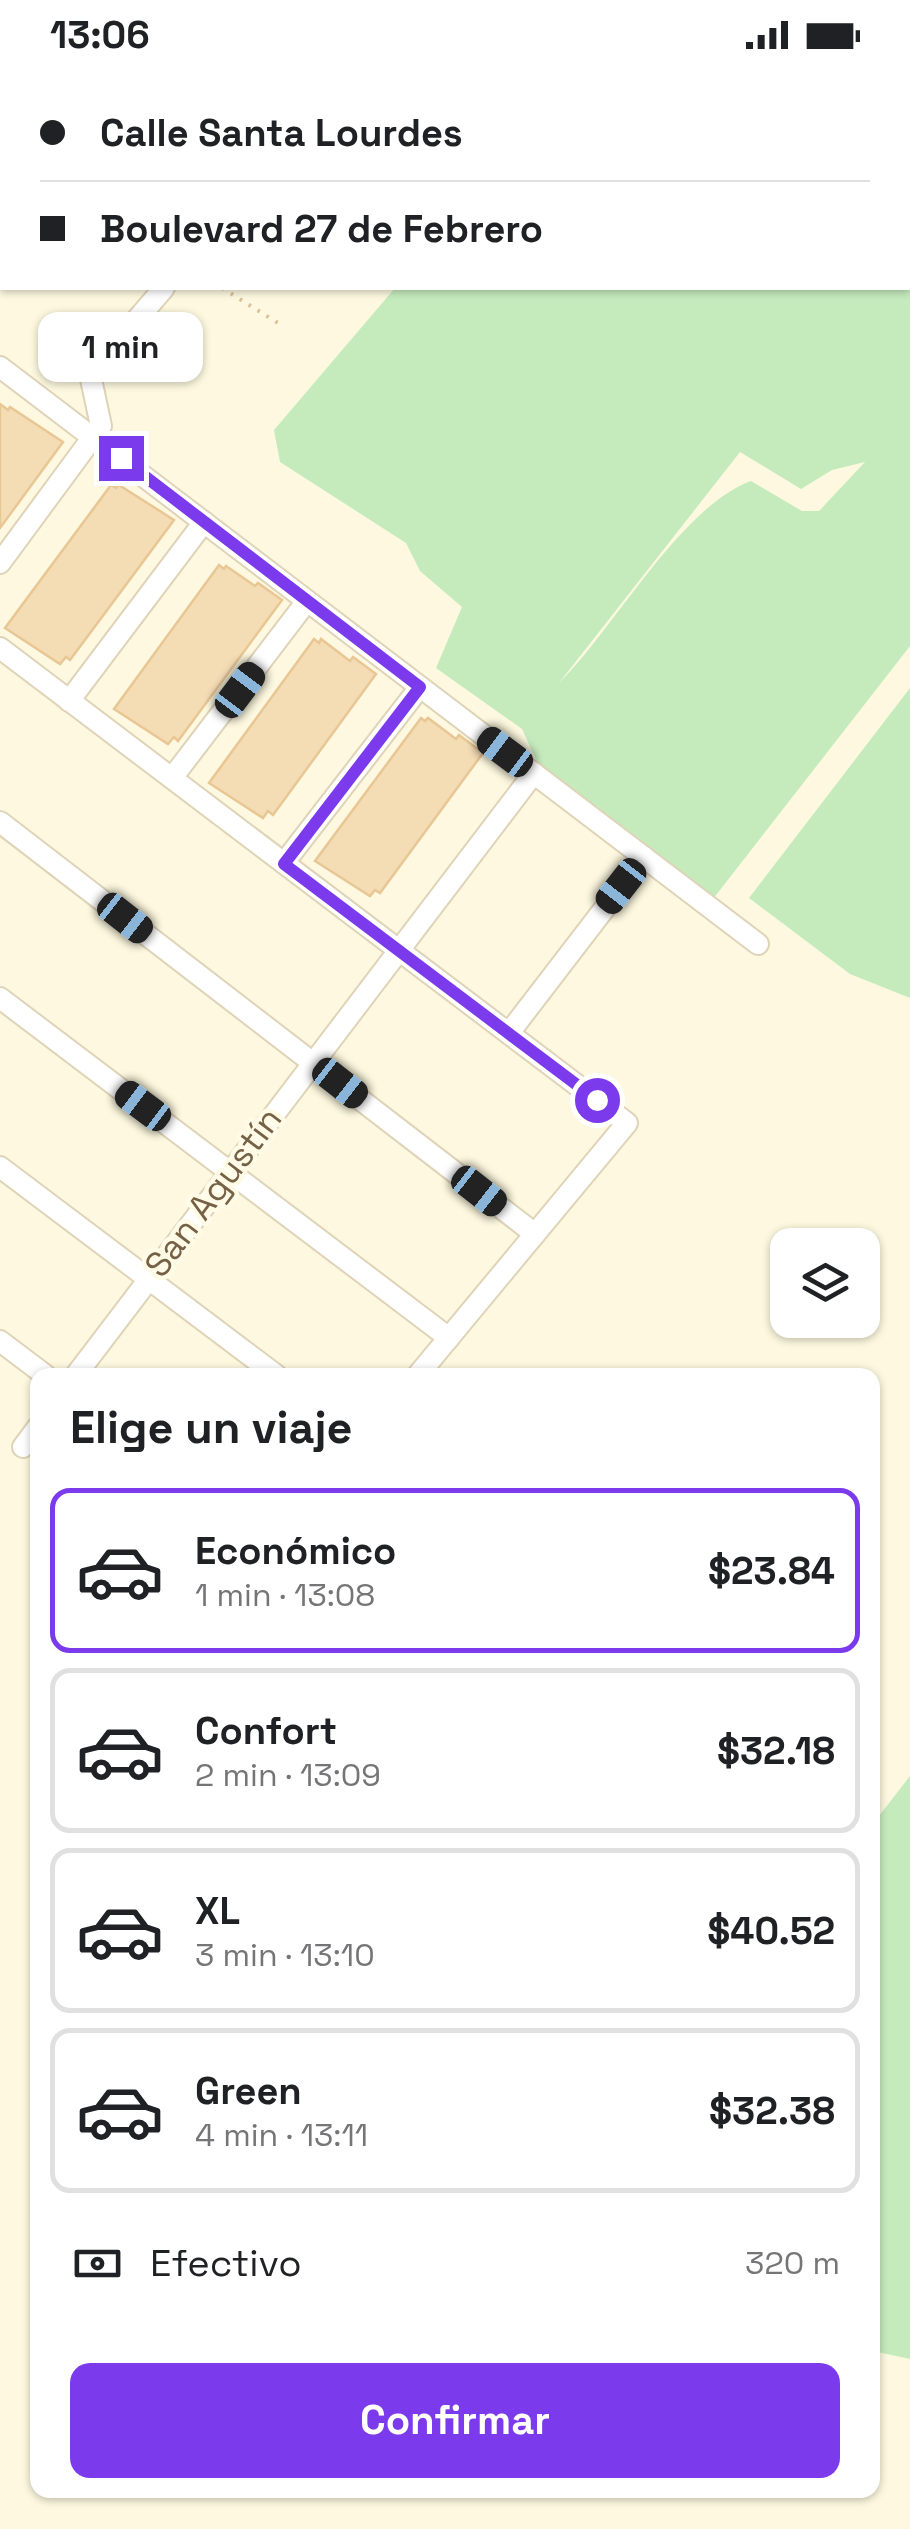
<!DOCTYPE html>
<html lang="es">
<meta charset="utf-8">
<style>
:root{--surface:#fff;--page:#f6f6f6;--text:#202124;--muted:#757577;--line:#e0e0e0;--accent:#7c3aed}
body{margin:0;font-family:"Space Grotesk",sans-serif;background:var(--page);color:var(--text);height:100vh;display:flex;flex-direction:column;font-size:38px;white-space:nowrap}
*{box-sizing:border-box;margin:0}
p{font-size:32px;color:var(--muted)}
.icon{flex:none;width:55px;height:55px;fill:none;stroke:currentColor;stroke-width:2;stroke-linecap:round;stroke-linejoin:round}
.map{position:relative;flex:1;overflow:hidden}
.panel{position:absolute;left:30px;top:1298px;width:850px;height:1130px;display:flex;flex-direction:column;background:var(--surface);border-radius:20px;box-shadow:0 2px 8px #0004}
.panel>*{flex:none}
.guide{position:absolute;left:0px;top:0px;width:910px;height:220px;box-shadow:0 2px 8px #0004;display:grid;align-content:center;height:220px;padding:0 40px;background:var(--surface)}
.tools{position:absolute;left:770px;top:1158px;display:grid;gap:20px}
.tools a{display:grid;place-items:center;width:110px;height:110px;border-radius:20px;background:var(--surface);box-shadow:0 2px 8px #0004;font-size:50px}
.end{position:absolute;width:45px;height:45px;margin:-22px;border:12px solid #7c3aed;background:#fff;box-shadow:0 0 0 5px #fff}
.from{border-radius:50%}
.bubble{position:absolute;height:70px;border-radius:20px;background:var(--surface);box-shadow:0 2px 8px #0004;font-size:32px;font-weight:600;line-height:70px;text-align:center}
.car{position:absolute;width:30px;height:60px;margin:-30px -15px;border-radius:12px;box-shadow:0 0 8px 2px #0007;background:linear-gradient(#222 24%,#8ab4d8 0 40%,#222 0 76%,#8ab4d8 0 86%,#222 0)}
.guide b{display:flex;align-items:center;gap:35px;height:95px;font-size:38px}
.guide b+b{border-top:2px solid var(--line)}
.guide i{width:25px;height:25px;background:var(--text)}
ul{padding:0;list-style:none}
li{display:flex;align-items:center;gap:30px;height:165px;margin:0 20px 15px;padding:0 20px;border:5px solid var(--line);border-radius:20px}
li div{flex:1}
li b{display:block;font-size:38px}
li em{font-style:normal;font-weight:600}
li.on{border-color:var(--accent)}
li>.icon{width:90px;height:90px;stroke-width:1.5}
h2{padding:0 40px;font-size:45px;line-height:120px}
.pay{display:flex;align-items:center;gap:25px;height:110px;padding:0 40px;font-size:38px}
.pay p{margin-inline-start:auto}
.cta{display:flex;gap:20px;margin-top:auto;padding:20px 40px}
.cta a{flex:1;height:115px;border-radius:20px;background:var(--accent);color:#fff;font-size:40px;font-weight:600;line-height:115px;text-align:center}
.status{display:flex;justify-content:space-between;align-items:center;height:70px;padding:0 50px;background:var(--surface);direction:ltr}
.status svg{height:28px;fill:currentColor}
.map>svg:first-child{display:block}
</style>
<div class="status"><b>13:06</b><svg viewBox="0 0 49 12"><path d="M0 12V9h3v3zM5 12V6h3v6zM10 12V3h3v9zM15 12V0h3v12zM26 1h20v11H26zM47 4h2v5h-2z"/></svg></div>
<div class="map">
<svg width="910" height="2459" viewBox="0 0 910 2459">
<rect width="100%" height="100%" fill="#fdf8df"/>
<!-- green -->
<g fill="#c5ebbd" fill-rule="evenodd">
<path d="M 580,0 L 910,0 L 910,576 L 713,829 L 539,696 L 522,659 L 436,598 L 462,537 L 420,501 L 406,473 L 280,392 L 274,360 L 395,218 L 908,218 L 908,2 L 578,2 ZM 740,382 L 801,419 L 832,400 L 865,392 L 819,441 L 802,441 L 751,411 C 680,437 614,559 559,613 Z"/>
<polygon points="910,618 910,928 850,904 749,828"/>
<polygon points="910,1706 910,2289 873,2281 872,1755"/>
</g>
<!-- building -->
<g fill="#f4dcb5" stroke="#e8c795" stroke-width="2.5">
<polygon points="0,334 8,340 10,337 63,372 0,458"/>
<polygon points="111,415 116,418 119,415 174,450 70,590 66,587 60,594 5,558"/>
<polygon points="219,495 224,499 226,496 255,516 258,513 282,530 178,671 174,667 168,674 114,639"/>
<polygon points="314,569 319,573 321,569 350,591 353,587 376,604 273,745 268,741 263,748 209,713"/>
<polygon points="421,648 425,651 428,648 456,669 459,665 483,683 380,823 375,820 370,826 315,791"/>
</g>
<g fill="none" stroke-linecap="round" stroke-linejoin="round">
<!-- minor casing -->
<g stroke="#dfd3b8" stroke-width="24">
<g id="minor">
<polyline points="199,0 202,2"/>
<polyline points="453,0 457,2"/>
<polyline points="326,2 327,0"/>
<polyline points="0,56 2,57"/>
<polyline points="0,297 758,874"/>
<polyline points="0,493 101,356 91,309 97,296 164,218"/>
<polyline points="0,578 627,1053 418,1305"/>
<polyline points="69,631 204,452"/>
<polyline points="172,708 307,531"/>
<polyline points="0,752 535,1164"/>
<polyline points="284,793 420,617"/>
<polyline points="0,928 449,1268"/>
<polyline points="509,963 644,787"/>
<polyline points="0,1097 276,1305"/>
<polyline points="0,1271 45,1305"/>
<polyline points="76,1305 534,703"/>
<polyline points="23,1377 38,1357"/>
</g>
</g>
<!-- path -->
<polyline stroke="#d9c099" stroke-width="4" stroke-dasharray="2.5 8" stroke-linecap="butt" points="222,218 278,253"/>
<!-- minor -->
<use href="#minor" stroke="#fff" stroke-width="20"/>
</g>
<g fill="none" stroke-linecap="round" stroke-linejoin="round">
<!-- route -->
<polyline stroke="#7c3aed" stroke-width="12" points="121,388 420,617 284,794 597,1030"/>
</g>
<g text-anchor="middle" stroke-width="9" stroke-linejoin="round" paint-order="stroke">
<!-- street labels -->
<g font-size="35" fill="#756146" stroke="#fffbe6">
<text transform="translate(213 1122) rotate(-53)" y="12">San Agustín</text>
</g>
</g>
</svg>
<div class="tools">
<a><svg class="icon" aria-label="layers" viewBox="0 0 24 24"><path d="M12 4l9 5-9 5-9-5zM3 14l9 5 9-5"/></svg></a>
</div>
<i class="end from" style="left:597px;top:1030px"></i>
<i class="end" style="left:121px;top:388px"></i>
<div class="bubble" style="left:38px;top:242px;width:165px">1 min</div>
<i class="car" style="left:240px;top:620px;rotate:37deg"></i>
<i class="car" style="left:505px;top:682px;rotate:307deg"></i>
<i class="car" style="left:621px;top:816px;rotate:218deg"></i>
<i class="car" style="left:125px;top:848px;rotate:128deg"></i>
<i class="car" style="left:340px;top:1013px;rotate:128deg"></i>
<i class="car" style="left:143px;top:1036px;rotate:307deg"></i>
<i class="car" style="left:479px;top:1121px;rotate:128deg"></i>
<div class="guide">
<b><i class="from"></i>Calle Santa Lourdes</b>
<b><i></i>Boulevard 27 de Febrero</b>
</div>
<section class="panel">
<h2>Elige un viaje</h2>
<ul>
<li class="on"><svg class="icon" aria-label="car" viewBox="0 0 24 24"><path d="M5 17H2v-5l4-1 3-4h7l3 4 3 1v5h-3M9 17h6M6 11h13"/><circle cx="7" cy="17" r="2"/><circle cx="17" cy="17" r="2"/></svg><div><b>Económico</b><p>1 min · 13:08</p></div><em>$23.84</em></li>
<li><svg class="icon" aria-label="car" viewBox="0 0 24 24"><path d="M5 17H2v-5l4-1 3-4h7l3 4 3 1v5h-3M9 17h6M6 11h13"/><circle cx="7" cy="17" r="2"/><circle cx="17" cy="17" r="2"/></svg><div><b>Confort</b><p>2 min · 13:09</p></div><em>$32.18</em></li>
<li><svg class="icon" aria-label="car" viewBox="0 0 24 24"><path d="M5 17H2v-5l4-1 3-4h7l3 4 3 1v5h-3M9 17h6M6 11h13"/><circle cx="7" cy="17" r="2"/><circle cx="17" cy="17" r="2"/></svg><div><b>XL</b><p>3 min · 13:10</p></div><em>$40.52</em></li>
<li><svg class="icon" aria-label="car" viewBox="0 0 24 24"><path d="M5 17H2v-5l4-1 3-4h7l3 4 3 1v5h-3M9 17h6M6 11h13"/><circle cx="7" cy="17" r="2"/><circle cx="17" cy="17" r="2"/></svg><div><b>Green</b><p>4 min · 13:11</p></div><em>$32.38</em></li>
</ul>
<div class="pay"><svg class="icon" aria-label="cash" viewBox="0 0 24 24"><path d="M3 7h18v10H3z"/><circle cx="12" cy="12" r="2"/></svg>Efectivo<p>320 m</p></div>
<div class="cta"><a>Confirmar</a></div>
</section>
</div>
